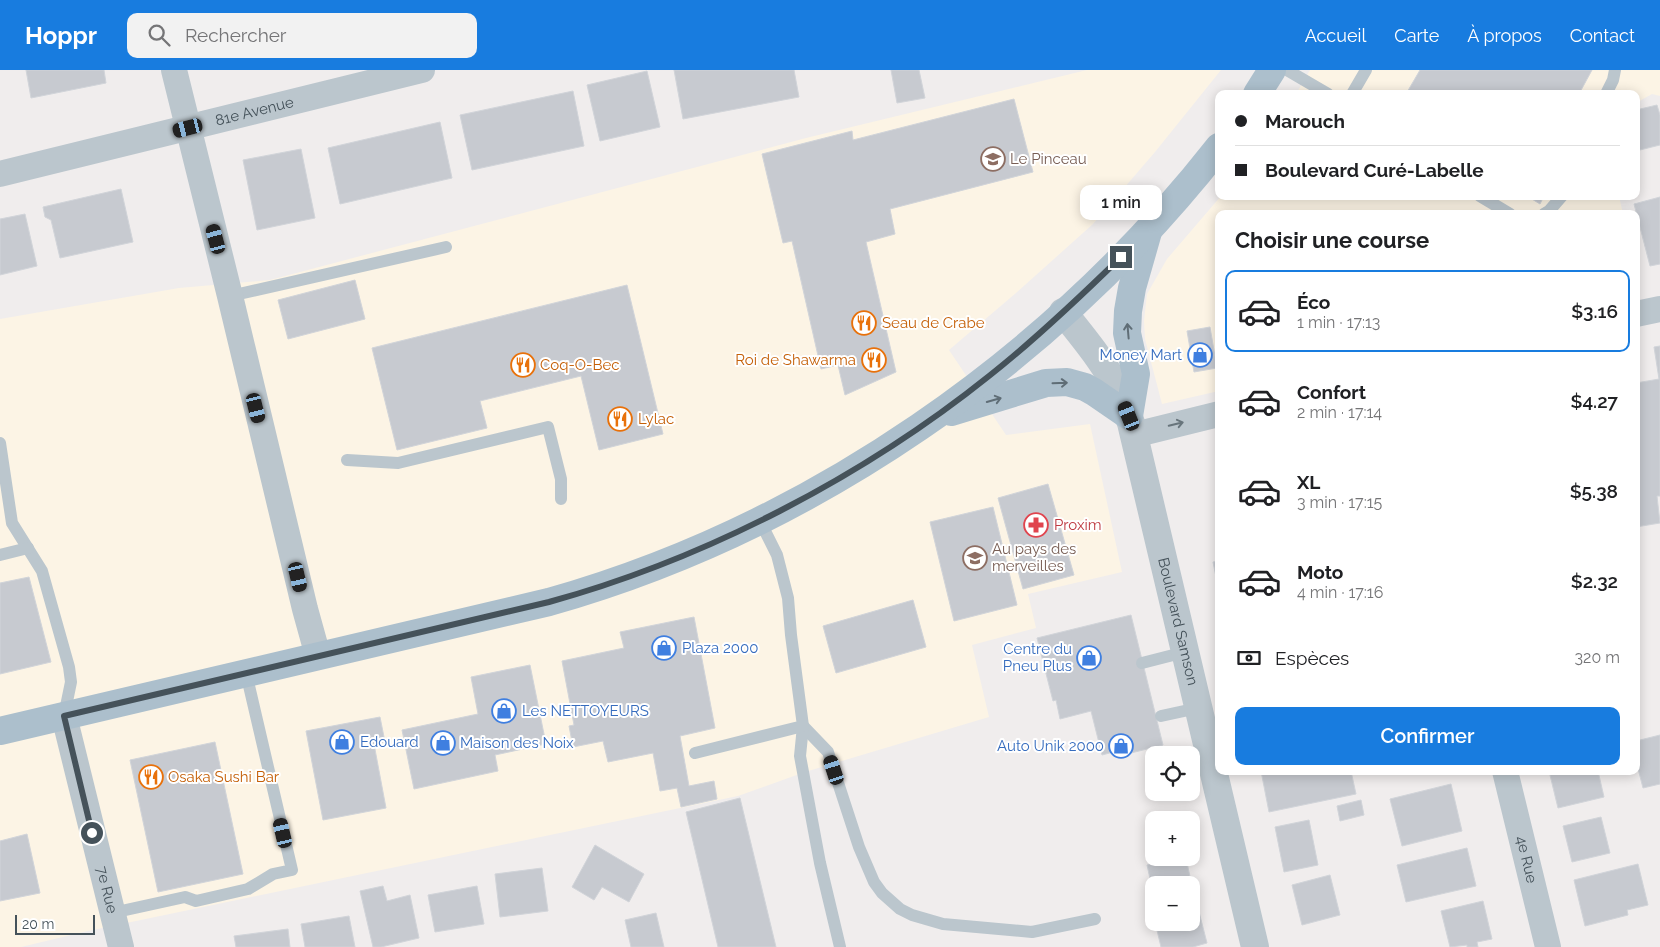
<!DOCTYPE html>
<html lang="fr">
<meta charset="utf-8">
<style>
:root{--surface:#fff;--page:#f2f2f2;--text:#202124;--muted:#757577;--line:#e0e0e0;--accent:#187cdf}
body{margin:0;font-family:Raleway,sans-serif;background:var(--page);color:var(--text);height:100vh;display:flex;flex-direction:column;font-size:19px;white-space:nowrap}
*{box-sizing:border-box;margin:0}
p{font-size:16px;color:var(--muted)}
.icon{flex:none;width:28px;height:28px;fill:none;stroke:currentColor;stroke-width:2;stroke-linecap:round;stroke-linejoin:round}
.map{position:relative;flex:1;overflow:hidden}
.sheet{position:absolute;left:1215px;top:140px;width:425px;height:565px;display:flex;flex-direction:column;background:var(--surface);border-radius:10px;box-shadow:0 2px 12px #0003}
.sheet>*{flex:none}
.top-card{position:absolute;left:1215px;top:20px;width:425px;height:110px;border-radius:10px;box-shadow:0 2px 12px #0003;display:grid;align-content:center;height:110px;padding:0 20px;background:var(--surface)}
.tools{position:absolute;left:1145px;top:676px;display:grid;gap:10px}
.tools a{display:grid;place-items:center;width:55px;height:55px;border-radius:10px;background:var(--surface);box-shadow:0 2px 12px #0003;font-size:25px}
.scale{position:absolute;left:15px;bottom:12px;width:80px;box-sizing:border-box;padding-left:5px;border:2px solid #45525a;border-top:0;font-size:14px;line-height:18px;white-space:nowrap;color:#45525a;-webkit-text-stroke:4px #fff;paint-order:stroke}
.end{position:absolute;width:22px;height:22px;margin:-11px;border:6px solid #45525a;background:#fff;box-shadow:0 0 0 2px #fff}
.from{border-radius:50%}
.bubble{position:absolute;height:35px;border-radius:10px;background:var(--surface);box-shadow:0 2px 12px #0003;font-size:16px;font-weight:600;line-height:35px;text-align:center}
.car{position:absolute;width:15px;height:30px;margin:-15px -8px;border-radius:6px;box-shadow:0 0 4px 1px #0007;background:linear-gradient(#222 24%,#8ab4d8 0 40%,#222 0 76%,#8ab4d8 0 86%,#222 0)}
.top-card b{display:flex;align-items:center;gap:18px;height:48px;font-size:19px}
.top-card b+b{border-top:1px solid var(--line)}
.top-card i{width:12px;height:12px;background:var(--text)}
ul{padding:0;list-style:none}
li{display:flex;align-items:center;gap:15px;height:82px;margin:0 10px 8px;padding:0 10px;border:2px solid transparent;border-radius:10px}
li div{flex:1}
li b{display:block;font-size:19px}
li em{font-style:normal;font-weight:600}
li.selected{border-color:var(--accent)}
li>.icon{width:45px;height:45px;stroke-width:1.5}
h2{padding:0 20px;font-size:22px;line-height:60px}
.pay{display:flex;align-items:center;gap:12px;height:55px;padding:0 20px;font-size:19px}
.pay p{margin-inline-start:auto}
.cta{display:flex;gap:10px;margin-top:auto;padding:10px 20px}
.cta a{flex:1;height:58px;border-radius:10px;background:var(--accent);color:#fff;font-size:20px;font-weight:600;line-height:58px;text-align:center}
header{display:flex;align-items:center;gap:30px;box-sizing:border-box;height:70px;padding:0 25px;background:var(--accent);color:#fff}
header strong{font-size:24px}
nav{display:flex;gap:28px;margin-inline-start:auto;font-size:18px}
.search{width:350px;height:45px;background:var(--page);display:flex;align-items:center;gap:12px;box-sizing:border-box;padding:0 18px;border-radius:10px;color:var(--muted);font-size:19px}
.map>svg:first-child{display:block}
</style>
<header>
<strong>Hoppr</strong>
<div class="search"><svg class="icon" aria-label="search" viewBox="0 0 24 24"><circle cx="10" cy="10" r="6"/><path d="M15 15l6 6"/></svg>Rechercher</div>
<nav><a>Accueil</a><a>Carte</a><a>À propos</a><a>Contact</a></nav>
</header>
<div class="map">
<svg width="1660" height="877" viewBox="0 0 1660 877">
<rect width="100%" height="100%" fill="#f0eded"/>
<!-- commercial -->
<g fill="#fcf4e5">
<polygon points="1087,0 1221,0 1155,82 1093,154 1016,223 949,280 1006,365 1090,354 1122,502 1028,524 1036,558 972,575 989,647 805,702 738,726 88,861 21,877 0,877 0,249 179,218 270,210 806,68"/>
<polygon points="1310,0 1660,0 1660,26 1652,24 1636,33 1636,24 1296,24"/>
<polygon points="1221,126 1619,126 1623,144 1219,144 1219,321 1162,334 1145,269 1144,251 1147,224 1167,189"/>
</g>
<!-- building -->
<g fill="#c7cad0" stroke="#d1d4d9">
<polygon points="26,0 104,0 106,13 31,28"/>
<polygon points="674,0 794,0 799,27 683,49"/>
<polygon points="891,0 919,0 925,28 897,33"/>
<polygon points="1420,0 1592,0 1579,24 1406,24"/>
<polygon points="647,1 660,57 600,71 587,15"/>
<polygon points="573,21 584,76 472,100 460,45"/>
<polygon points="1014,29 1033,102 890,139 895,164 866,172 896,302 845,325 838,295 821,299 792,171 783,173 762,84 852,61 853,70"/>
<polygon points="1657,35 1660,45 1660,75 1636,81 1636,40"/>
<polygon points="440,52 452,108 340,134 328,78"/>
<polygon points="301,79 315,148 257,160 243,90"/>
<polygon points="121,119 133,172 60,188 51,150 45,147 43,137"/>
<polygon points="1527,126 1544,126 1540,134"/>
<polygon points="1660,127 1660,194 1650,196 1634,134"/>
<polygon points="25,144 37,196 0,205 0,149"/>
<polygon points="355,210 365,249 288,269 278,230"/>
<polygon points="627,215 663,364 599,380 581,306 480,331 487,358 397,380 372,278"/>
<polygon points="1210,257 1217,298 1194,302 1187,261"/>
<polygon points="1660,276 1660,426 1657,426 1660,453 1636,457 1636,313 1659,309 1654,277"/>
<polygon points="1048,414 1074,505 1023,519 998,428"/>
<polygon points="993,437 1017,535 954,551 930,452"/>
<polygon points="1219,491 1219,522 1213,492"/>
<polygon points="29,507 51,592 0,604 0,513"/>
<polygon points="913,530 926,577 836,603 823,556"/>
<polygon points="1131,545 1163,675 1119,686 1117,681 1102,685 1091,641 1060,649 1056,630 1053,631 1037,568"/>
<polygon points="694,547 715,658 680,666 689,716 714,711 717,729 681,737 677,718 660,721 653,683 608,692 603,671 573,677 569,656 574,655 562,591 624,578 620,562"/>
<polygon points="530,595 546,674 495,685 498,701 414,719 402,660 478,644 471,607"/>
<polygon points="380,647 385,672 374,674 386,738 323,750 306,661"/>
<polygon points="1660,665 1660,714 1643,718 1636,691 1636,671"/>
<polygon points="215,672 243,804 158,822 130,690"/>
<polygon points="1261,701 1351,701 1356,724 1269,742"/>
<polygon points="1549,701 1598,701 1604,727 1558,738"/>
<polygon points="1451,714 1462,761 1402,776 1390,729"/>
<polygon points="740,728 776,877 718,877 686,742"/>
<polygon points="1361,730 1364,745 1340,751 1337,736"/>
<polygon points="1601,747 1610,783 1572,792 1563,756"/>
<polygon points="1309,750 1318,795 1284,802 1275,757"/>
<polygon points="27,764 40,823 0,831 0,771"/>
<polygon points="595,775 644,804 629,832 602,817 594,830 572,817"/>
<polygon points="1467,778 1476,816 1406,832 1397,795"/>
<polygon points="1186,788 1194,825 1191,826 1191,815 1154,815 1154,827 1147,795"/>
<polygon points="1638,794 1648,835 1627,840 1628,845 1585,856 1574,810"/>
<polygon points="542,798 548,841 500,847 495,804"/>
<polygon points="1330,805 1340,845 1302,855 1292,815"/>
<polygon points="383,816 387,831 410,825 419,868 381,877 373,877 360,821"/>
<polygon points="477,816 484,854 435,862 428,825"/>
<polygon points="1483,831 1492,869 1477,872 1478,877 1467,877 1467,875 1450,877 1441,841"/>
<polygon points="1198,838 1207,873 1193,877 1161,877 1155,852 1191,852 1191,839"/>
<polygon points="656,843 664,877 631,877 625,850"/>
<polygon points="349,846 355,877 305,877 301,854"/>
<polygon points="288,859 290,877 236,877 234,866"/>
</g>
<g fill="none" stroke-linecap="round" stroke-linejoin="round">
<!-- service -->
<g stroke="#bbc6cd" stroke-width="12">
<polyline points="1287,0 1328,24"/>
<polyline points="1352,24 1366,0"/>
<polyline points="1606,24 1613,10 1615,0"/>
<polyline points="1480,126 1510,144"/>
<polyline points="1544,144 1549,141 1562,126"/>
<polyline points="230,226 446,177"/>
<polyline points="0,373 12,453 42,501 69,597 71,612 64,646"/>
<polyline points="347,390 398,393 548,357 561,409 561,429"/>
<polyline points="0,485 28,478"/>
<polyline points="1142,593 1185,582"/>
<polyline points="1161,646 1198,638"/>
<polyline points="803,656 828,682 859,777 874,812 882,823 900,839 912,845 943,854 1032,862 1095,849"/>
<polyline points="803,656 800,686 820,793 840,877"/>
<polyline points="695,683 803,656 791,565 788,528 777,485 760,451"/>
<polyline points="112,843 185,827 196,831 248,819 273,804 292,800 246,603"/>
</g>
<!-- minor -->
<g stroke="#bbc6cd" stroke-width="26">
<polyline points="174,0 230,226 305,539 318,586"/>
<path id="s1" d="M 0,104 L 422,0"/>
<polyline points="1636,244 1660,239"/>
<polyline points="1134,365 1219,344"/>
<path id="s2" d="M 64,646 L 121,877"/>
<path id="s3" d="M 1505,701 L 1548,877"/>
</g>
<!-- tertiary -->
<path stroke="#bbc6cd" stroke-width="28" id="s4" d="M 1063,242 C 1083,267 1104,292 1118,320 C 1123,331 1127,342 1131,353 L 1255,877"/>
<!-- primary -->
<g stroke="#acbfcc" stroke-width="28">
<polyline points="1257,24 1272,0"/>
<polyline points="951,342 1046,313 1067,312 1085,317 1094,322 1129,346 1136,304 1127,263 1128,241 1132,218 1148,162"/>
<path d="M 0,661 L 549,532 C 811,458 1051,291 1219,77"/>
</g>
</g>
<!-- one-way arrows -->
<defs><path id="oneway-shaft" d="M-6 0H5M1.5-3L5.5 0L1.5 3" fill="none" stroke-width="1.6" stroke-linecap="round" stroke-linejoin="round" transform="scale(1.25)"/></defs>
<g stroke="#5f6d76">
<use href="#oneway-shaft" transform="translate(1128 261) rotate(-95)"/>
<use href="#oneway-shaft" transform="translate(1060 313) rotate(-2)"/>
<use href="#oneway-shaft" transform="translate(994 330) rotate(-16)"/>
</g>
<use stroke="#68757c" href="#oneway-shaft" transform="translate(1176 354) rotate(-14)"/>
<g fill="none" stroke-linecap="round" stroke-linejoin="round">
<!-- route -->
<path stroke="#45525a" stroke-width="6" d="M 92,763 L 64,646 L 549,532 C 705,489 863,407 989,306 C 1036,269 1079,228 1121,187"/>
</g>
<!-- icons -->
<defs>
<g id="school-ring" transform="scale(1.25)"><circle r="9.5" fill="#fff" stroke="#8d6e63" stroke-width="1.5"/><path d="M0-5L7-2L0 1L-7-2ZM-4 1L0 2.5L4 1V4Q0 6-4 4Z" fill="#8d6e63"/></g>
<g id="restaurant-ring" transform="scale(1.25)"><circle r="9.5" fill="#fff" stroke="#e8710a" stroke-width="1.5"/><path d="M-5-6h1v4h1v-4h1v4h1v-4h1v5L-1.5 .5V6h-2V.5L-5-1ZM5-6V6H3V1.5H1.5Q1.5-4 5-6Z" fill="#e8710a"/></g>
<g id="shop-ring" transform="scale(1.25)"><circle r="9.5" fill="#fff" stroke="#3f7fe0" stroke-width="1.5"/><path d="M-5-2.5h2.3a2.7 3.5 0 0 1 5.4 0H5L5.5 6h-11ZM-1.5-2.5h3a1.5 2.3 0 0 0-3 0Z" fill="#3f7fe0"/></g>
<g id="pharmacy-ring" transform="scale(1.25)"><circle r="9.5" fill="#fff" stroke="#e0444e" stroke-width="1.5"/><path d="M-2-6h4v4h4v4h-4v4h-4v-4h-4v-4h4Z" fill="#e0444e"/></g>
</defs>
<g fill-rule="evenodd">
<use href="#school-ring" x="993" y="89"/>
<use href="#restaurant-ring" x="864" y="253"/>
<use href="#shop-ring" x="1200" y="285"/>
<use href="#restaurant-ring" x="874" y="290"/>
<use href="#restaurant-ring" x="523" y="295"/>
<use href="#restaurant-ring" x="620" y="349"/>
<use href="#pharmacy-ring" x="1036" y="455"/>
<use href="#school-ring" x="975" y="488"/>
<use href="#shop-ring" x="664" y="578"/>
<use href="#shop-ring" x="1089" y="588"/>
<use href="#shop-ring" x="504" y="641"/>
<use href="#shop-ring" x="342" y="672"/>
<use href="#shop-ring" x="443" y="673"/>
<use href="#shop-ring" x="1121" y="676"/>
<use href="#restaurant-ring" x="151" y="707"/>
</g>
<g text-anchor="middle" stroke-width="4" stroke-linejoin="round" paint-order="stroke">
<!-- street labels -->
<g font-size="15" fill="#45525a" stroke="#fff">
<text dy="5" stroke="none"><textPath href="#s1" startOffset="262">81e Avenue</textPath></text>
<text dy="5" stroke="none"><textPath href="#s4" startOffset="335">Boulevard Samson</textPath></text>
<text dy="5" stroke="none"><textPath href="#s3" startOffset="91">4e Rue</textPath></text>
<text dy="5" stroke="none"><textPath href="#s2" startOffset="179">7e Rue</textPath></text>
</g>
<!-- education labels -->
<g font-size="15" fill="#785e54" stroke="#fff" text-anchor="start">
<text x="1010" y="94">Le Pinceau</text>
<text x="992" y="484">Au pays des<tspan x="992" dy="17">merveilles</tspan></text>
</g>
<!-- food labels -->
<g font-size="15" fill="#c56008" stroke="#fff" text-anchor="start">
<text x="882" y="258">Seau de Crabe</text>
<text x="856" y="295" text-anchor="end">Roi de Shawarma</text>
<text x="540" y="300">Coq-O-Bec</text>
<text x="638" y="354">Lylac</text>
<text x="168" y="712">Osaka Sushi Bar</text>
</g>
<!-- shop labels -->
<g font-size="15" fill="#366cbe" stroke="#fff" text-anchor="start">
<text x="1182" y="290" text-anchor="end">Money Mart</text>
<text x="682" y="583">Plaza 2000</text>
<text x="1072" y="584" text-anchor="end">Centre du<tspan x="1072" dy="17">Pneu Plus</tspan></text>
<text x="522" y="646">Les NETTOYEURS</text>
<text x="360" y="677">Edouard</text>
<text x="460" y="678">Maison des Noix</text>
<text x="1104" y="681" text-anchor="end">Auto Unik 2000</text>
</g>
<!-- health labels -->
<g font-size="15" fill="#be3a42" stroke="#fff" text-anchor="start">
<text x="1054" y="460">Proxim</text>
</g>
</g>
</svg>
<div class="tools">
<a><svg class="icon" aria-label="locate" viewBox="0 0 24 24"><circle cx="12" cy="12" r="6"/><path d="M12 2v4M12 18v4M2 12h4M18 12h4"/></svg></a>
<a>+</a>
<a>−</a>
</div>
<div class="scale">20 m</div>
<i class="end from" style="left:92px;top:763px"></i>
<i class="end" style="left:1121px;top:187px"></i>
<div class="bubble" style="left:1080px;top:115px;width:82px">1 min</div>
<i class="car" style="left:188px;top:58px;rotate:256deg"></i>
<i class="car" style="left:216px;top:169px;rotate:345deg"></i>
<i class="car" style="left:256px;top:338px;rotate:166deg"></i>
<i class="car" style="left:1129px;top:346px;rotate:338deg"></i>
<i class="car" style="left:298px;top:507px;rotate:167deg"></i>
<i class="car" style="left:834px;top:700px;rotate:342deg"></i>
<i class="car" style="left:283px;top:763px;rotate:347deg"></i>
<div class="top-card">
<b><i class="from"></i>Marouch</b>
<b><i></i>Boulevard Curé-Labelle</b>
</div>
<section class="sheet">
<h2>Choisir une course</h2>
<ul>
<li class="selected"><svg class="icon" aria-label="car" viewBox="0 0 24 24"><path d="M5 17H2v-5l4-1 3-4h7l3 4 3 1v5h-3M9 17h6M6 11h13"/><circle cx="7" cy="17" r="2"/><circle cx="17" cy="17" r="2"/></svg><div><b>Éco</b><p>1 min · 17:13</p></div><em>$3.16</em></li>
<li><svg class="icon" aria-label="car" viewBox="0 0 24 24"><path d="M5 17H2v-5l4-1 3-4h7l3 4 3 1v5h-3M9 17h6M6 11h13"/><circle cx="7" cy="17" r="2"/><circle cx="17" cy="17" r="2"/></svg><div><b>Confort</b><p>2 min · 17:14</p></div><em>$4.27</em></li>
<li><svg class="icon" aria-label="car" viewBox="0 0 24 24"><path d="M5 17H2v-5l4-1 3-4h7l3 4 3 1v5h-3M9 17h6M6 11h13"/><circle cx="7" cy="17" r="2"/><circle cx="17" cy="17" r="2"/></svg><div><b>XL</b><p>3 min · 17:15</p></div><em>$5.38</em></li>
<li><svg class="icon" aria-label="car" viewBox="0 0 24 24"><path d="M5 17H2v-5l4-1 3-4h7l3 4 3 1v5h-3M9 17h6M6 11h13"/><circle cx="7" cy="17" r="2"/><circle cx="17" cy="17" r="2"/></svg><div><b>Moto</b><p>4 min · 17:16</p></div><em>$2.32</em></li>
</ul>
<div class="pay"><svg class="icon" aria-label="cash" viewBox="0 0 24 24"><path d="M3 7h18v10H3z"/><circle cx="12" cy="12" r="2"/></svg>Espèces<p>320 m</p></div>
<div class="cta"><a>Confirmer</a></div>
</section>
</div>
